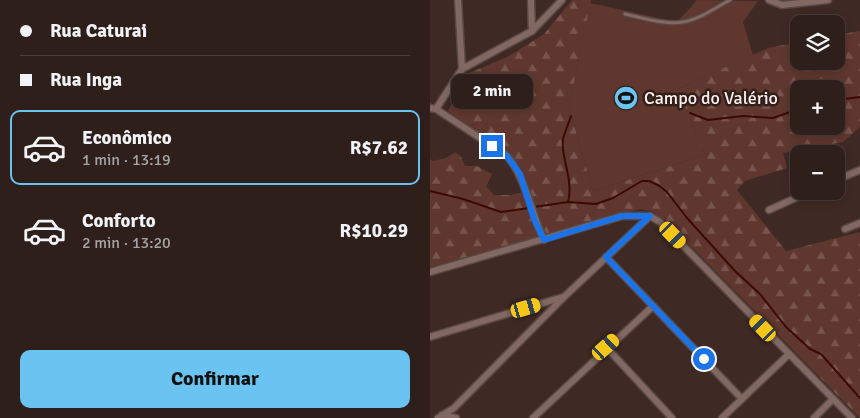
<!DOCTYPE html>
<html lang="pt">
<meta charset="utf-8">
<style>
:root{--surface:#2e1f1b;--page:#3a2c28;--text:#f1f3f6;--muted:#a7a2a3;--line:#493d3a;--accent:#6ac3f1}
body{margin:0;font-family:Signika,sans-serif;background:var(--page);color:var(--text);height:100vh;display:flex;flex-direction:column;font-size:19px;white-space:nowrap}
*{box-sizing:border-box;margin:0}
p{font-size:16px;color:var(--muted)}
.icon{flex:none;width:28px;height:28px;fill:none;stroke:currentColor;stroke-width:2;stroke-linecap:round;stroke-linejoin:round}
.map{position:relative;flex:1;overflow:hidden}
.side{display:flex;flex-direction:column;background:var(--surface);width:430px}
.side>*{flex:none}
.banner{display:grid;align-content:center;height:110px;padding:0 20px;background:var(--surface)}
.tools{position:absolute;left:360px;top:15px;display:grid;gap:10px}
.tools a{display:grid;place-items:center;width:55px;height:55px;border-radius:10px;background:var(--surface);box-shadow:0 2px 8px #0003,0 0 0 1px var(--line);font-size:25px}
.end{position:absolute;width:22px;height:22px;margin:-11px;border:6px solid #1a73e8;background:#fff;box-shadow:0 0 0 2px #fff}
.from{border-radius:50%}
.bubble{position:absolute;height:35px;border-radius:10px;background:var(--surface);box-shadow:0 2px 8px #0003,0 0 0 1px var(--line);font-size:16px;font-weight:800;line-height:35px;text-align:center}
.car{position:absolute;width:15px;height:30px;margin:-15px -8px;border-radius:6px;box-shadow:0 0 4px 1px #0007;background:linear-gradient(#f5c518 24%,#345 0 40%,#f5c518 0 76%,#345 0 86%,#f5c518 0)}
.banner b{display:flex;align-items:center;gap:18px;height:48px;font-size:19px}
.banner b+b{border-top:1px solid var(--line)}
.banner i{width:12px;height:12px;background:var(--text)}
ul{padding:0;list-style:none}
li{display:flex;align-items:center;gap:15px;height:75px;margin:0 10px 8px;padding:0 10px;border:2px solid transparent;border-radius:10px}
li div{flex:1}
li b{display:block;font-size:19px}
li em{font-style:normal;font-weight:800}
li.current{border-color:var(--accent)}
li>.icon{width:45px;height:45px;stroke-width:1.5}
.primary-button{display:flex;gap:10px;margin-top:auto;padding:10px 20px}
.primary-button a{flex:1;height:58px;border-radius:10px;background:var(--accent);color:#111;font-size:20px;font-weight:800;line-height:58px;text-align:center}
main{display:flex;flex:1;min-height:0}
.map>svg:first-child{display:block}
</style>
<main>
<section class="side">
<div class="banner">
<b><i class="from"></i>Rua Caturai</b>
<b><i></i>Rua Inga</b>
</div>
<ul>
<li class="current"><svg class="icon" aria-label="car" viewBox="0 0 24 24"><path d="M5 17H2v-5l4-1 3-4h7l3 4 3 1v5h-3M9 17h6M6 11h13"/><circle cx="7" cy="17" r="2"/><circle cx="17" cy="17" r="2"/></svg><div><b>Econômico</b><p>1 min · 13:19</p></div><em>R$7.62</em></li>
<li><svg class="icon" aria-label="car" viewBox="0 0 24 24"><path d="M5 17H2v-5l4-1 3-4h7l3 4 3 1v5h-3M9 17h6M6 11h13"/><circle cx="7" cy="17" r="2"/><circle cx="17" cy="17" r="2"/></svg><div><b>Conforto</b><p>2 min · 13:20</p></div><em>R$10.29</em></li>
</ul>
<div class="primary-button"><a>Confirmar</a></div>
</section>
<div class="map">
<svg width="430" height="418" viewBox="0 0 430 418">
<defs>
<pattern id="forest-firs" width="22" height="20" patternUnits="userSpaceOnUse" patternTransform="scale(1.25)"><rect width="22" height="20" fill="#5f372e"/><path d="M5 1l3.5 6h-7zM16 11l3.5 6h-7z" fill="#77544d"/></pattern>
</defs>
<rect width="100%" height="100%" fill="#3e2924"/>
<!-- green -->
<polygon fill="#5f372e" points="267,0 328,1 313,22 323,55 248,89 275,155 163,191 139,107 160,3 247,22"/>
<!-- forest -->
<path fill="url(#forest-firs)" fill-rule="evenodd" d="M 142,0 L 161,0 L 139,107 L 163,191 L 275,155 L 248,89 L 338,48 L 369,42 L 369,61 L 406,61 L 406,35 L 430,31 L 430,127 L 413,142 L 353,153 L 357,168 L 315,181 L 307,190 L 356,251 L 430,232 L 430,418 L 235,220 L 221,211 L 210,209 L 0,267 L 0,159 L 3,161 L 16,158 L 25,152 L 31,157 L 35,166 L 47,166 L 62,174 L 56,186 L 64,195 L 80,195 L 99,191 L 91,168 L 81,156 L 18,111 L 37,74 L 77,57 L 114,34 ZM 369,89 L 406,89 L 406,126 L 369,126 Z"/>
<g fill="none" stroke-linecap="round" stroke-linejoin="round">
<!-- stream -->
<g stroke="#3b0a03" stroke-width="2">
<polyline points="406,100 430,97"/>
<polyline points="260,113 278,120 313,116 343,118 369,109"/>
<polyline points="0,191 33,199 71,212 99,208"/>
<path d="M 138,202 C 144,178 130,157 133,139 C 135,131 139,123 141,116"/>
<polyline points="104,207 138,202 166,204 183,198 212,181 219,181 228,185 237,192 257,218 305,271 330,294 356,327 380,349 391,354 430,398"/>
</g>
<!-- lane casing -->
<g stroke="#584743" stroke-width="5.5">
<path id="lane" d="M 195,14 C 213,18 235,25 253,22 C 270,19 285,8 300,0"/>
</g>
<!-- street casing -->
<g stroke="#584743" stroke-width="9">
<g id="street">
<polyline points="28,0 32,69"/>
<polyline points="101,0 102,31"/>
<polyline points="339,0 352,5 398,0"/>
<path d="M 0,108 L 6,109 L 76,155 C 95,175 101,213 114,240"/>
<polyline points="6,109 32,69 102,31 132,0"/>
<polyline points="406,180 430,170"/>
<polyline points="339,210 381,191"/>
<polyline points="415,229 430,223"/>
<polyline points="176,257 312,399"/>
<polyline points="0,272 192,216 220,216 230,222 422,418"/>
<polyline points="0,337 133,297"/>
<polyline points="176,347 242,418"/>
<polyline points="12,415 26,418"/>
<polyline points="8,418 24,408 134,297 220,216"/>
<polyline points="103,418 223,306"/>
<polyline points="292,418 359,354"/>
<polyline points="384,418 403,399"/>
</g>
</g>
<!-- lane -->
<use href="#lane" stroke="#816862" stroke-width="3"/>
<!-- street -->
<use href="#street" stroke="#816862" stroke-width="6"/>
</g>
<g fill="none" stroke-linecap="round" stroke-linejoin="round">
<!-- route -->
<polyline stroke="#1a73e8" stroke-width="6" points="62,146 76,155 90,174 104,219 114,240 192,216 220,216 176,257 274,359"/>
</g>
<!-- icons -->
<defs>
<g id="stadium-disc" transform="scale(1.25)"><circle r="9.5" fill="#6ac3f1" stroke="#331f1a"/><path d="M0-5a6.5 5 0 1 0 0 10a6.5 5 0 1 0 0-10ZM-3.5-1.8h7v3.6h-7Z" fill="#111"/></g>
</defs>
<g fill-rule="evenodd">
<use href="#stadium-disc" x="196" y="98"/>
</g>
<g text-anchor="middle" stroke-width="5" stroke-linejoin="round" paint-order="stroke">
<!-- poi labels -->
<g font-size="18" fill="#fef2ef" stroke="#331f1a" text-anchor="start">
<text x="214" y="104">Campo do Valério</text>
</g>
</g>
</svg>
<div class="tools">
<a><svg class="icon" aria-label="layers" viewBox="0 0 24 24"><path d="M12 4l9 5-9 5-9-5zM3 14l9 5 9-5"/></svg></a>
<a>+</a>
<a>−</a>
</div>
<i class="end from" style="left:274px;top:359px"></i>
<i class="end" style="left:62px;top:146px"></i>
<div class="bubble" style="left:21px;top:74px;width:82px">2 min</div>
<i class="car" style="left:243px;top:235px;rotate:136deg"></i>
<i class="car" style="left:96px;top:308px;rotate:74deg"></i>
<i class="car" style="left:333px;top:328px;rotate:316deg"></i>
<i class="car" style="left:176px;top:347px;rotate:48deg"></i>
</div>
</main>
